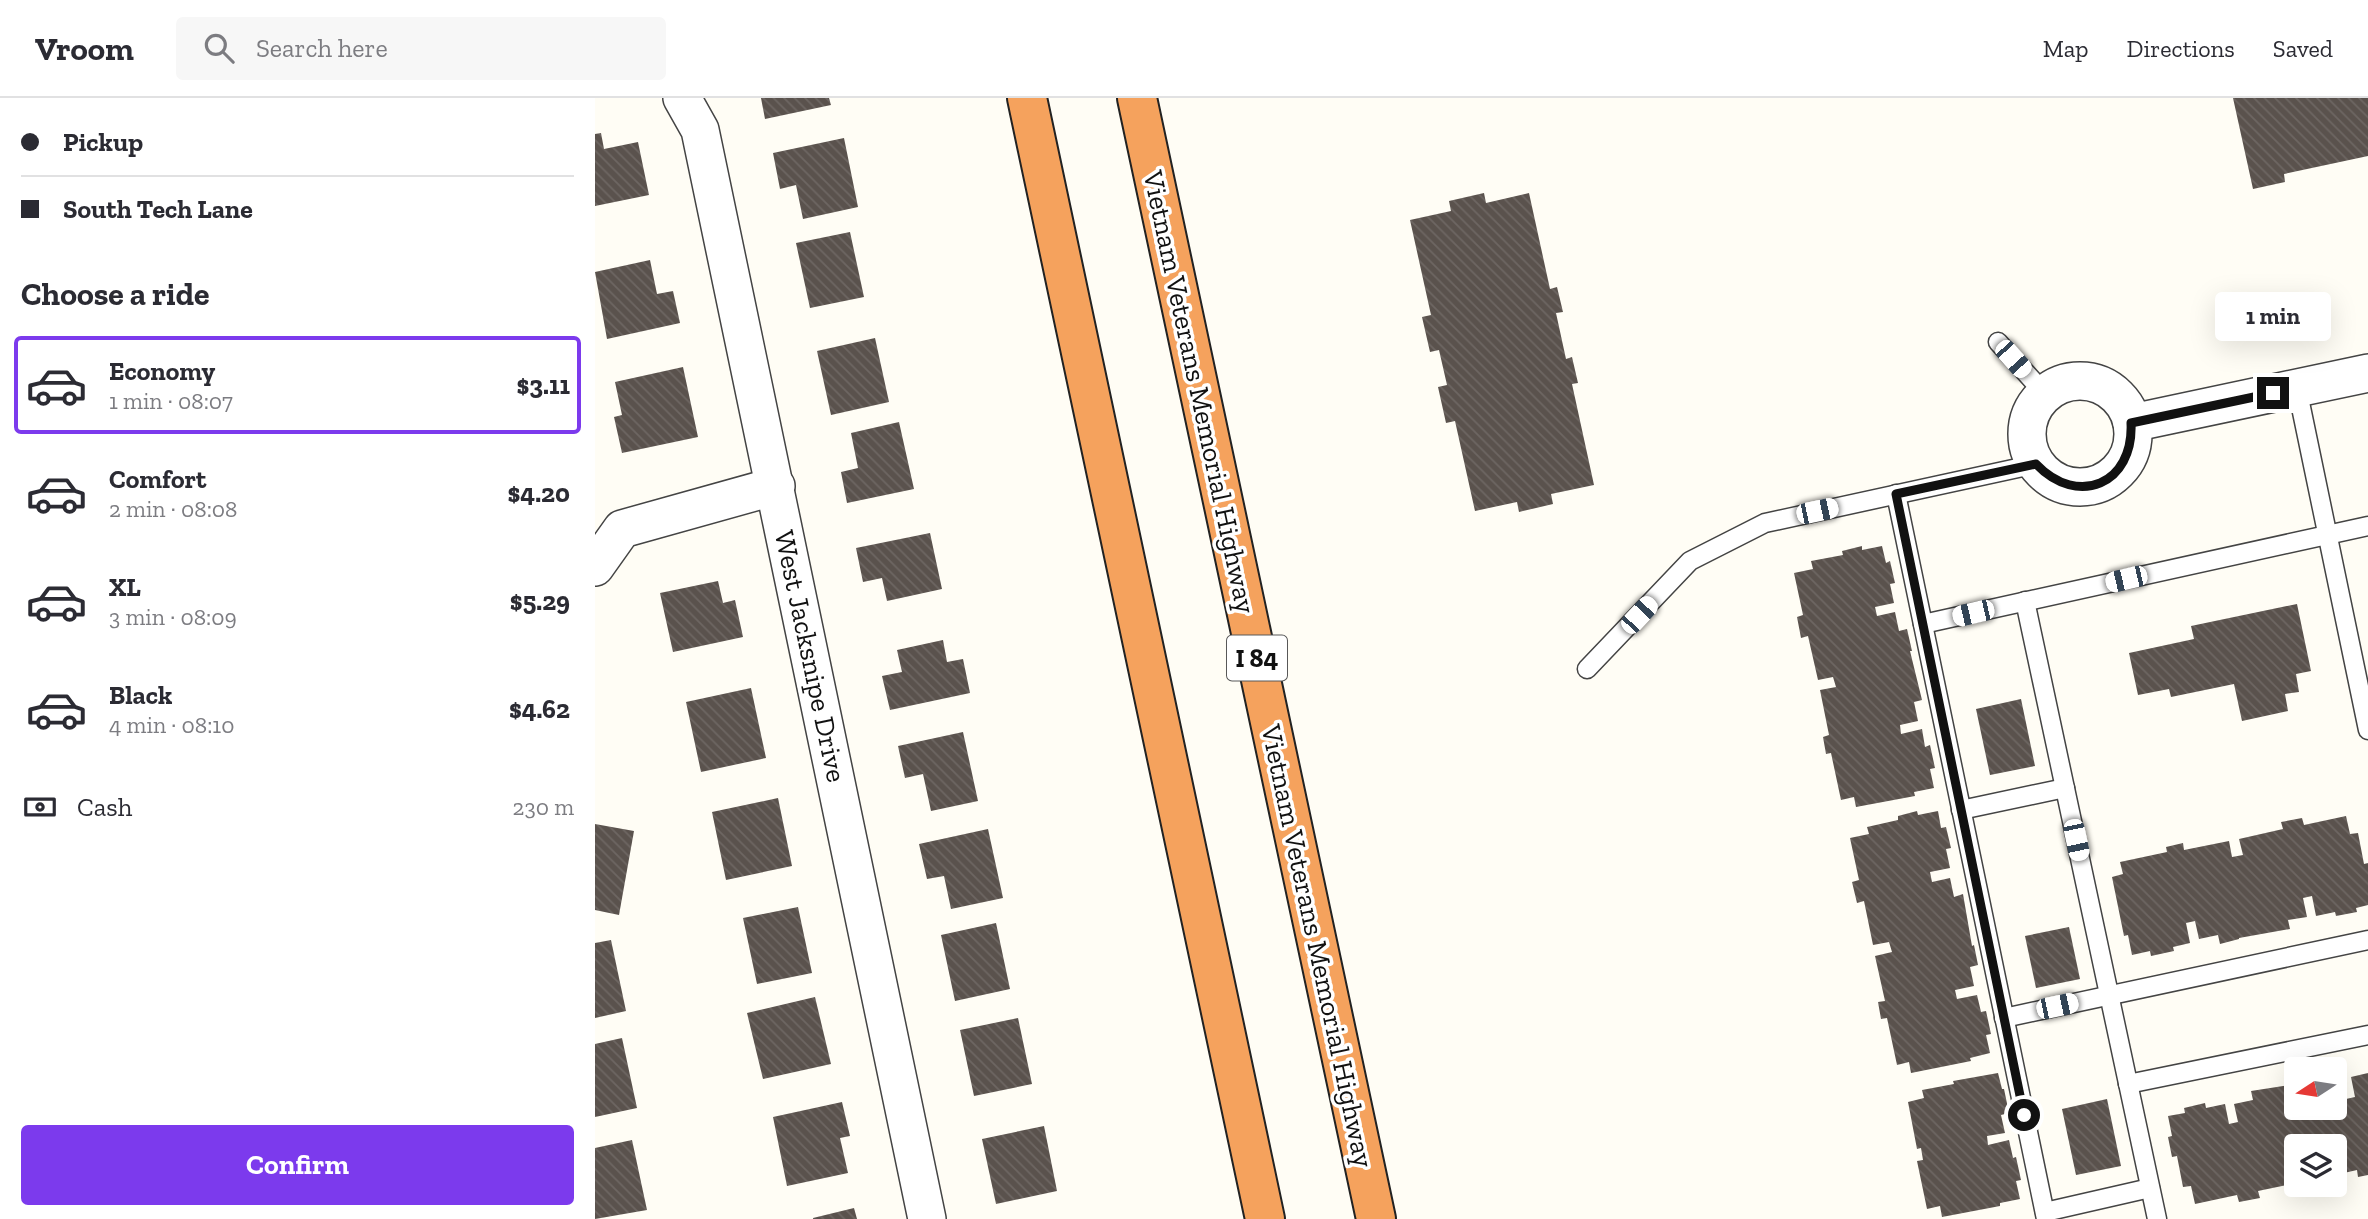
<!DOCTYPE html>
<meta charset="utf-8">
<style>
:root{--surface:#fff;--page:#f7f7f7;--text:#2b2b33;--muted:#7c7c81;--line:#e1e1e2;--accent:#7c3aed}
body{margin:0;font-family:"Zilla Slab",serif;background:var(--page);color:var(--text);height:100vh;display:flex;flex-direction:column;font-size:26px;white-space:nowrap}
*{box-sizing:border-box;margin:0}
p{font-size:23px;color:var(--muted)}
.icon{flex:none;width:38px;height:38px;fill:none;stroke:currentColor;stroke-width:2;stroke-linecap:round;stroke-linejoin:round}
.map{position:relative;flex:1;overflow:hidden}
.details{display:flex;flex-direction:column;background:var(--surface);width:595px}
.details>*{flex:none}
.banner{display:grid;align-content:center;height:154px;padding:0 21px;background:var(--surface)}
.needle{width:46px;rotate:258deg}
.tools{position:absolute;left:1689px;top:959px;display:grid;gap:14px}
.tools a{display:grid;place-items:center;width:63px;height:63px;border-radius:7px;background:var(--surface);box-shadow:0 7px 28px #0002;font-size:35px}
.end{position:absolute;width:32px;height:32px;margin:-16px;border:9px solid #111;background:#fff;box-shadow:0 0 0 4px #fff}
.from{border-radius:50%}
.bubble{position:absolute;height:49px;border-radius:7px;background:var(--surface);box-shadow:0 7px 28px #0002;font-size:23px;font-weight:800;line-height:49px;text-align:center}
.car{position:absolute;width:21px;height:42px;margin:-21px -10px;border-radius:9px;box-shadow:0 0 5px 2px #0007;background:linear-gradient(#fff 24%,#345 0 40%,#fff 0 76%,#345 0 86%,#fff 0)}
.banner b{display:flex;align-items:center;gap:24px;height:66px;font-size:26px}
.banner b+b{border-top:2px solid var(--line)}
.banner i{width:18px;height:18px;background:var(--text)}
ul{padding:0;list-style:none}
li{display:flex;align-items:center;gap:21px;height:98px;margin:0 14px 10px;padding:0 7px;border:4px solid transparent;border-radius:7px}
li div{flex:1}
li b{display:block;font-size:26px}
li em{font-style:normal;font-weight:800}
li.selected{border-color:var(--accent)}
li>.icon{width:63px;height:63px;stroke-width:1.5}
h2{padding:0 21px;font-size:32px;line-height:84px}
.pay{display:flex;align-items:center;gap:18px;height:77px;padding:0 21px;font-size:26px}
.pay p{margin-inline-start:auto}
.button{display:flex;gap:14px;margin-top:auto;padding:14px 21px}
.button a{flex:1;height:80px;border-radius:7px;background:var(--accent);color:#fff;font-size:28px;font-weight:800;line-height:80px;text-align:center}
header{display:flex;align-items:center;gap:42px;box-sizing:border-box;height:98px;padding:0 35px;background:var(--surface);border-bottom:2px solid var(--line)}
header strong{font-size:33px}
nav{display:flex;gap:38px;margin-inline-start:auto;font-size:24px}
.search{width:490px;height:63px;background:var(--page);display:flex;align-items:center;gap:18px;box-sizing:border-box;padding:0 24px;border-radius:7px;color:var(--muted);font-size:26px}
main{display:flex;flex:1;min-height:0}
.map>svg:first-child{display:block}
</style>
<header>
<strong>Vroom</strong>
<div class="search"><svg class="icon" aria-label="search" viewBox="0 0 24 24"><circle cx="10" cy="10" r="6"/><path d="M15 15l6 6"/></svg>Search here</div>
<nav><a>Map</a><a>Directions</a><a>Saved</a></nav>
</header>
<main>
<section class="details">
<div class="banner">
<b><i class="from"></i>Pickup</b>
<b><i></i>South Tech Lane</b>
</div>
<h2>Choose a ride</h2>
<ul>
<li class="selected"><svg class="icon" aria-label="car" viewBox="0 0 24 24"><path d="M5 17H2v-5l4-1 3-4h7l3 4 3 1v5h-3M9 17h6M6 11h13"/><circle cx="7" cy="17" r="2"/><circle cx="17" cy="17" r="2"/></svg><div><b>Economy</b><p>1 min · 08:07</p></div><em>$3.11</em></li>
<li><svg class="icon" aria-label="car" viewBox="0 0 24 24"><path d="M5 17H2v-5l4-1 3-4h7l3 4 3 1v5h-3M9 17h6M6 11h13"/><circle cx="7" cy="17" r="2"/><circle cx="17" cy="17" r="2"/></svg><div><b>Comfort</b><p>2 min · 08:08</p></div><em>$4.20</em></li>
<li><svg class="icon" aria-label="car" viewBox="0 0 24 24"><path d="M5 17H2v-5l4-1 3-4h7l3 4 3 1v5h-3M9 17h6M6 11h13"/><circle cx="7" cy="17" r="2"/><circle cx="17" cy="17" r="2"/></svg><div><b>XL</b><p>3 min · 08:09</p></div><em>$5.29</em></li>
<li><svg class="icon" aria-label="car" viewBox="0 0 24 24"><path d="M5 17H2v-5l4-1 3-4h7l3 4 3 1v5h-3M9 17h6M6 11h13"/><circle cx="7" cy="17" r="2"/><circle cx="17" cy="17" r="2"/></svg><div><b>Black</b><p>4 min · 08:10</p></div><em>$4.62</em></li>
</ul>
<div class="pay"><svg class="icon" aria-label="cash" viewBox="0 0 24 24"><path d="M3 7h18v10H3z"/><circle cx="12" cy="12" r="2"/></svg>Cash<p>230 m</p></div>
<div class="button"><a>Confirm</a></div>
</section>
<div class="map">
<svg width="1773" height="1121" viewBox="0 0 1773 1121">
<defs>
<pattern id="building-back-hatch" width="6" height="6" patternUnits="userSpaceOnUse" patternTransform="scale(1.75)"><rect width="6" height="6" fill="#5a524d"/><path d="M-1 5l2 2M0 0l6 6M5-1l2 2" fill="none" stroke="#6d6662"/></pattern>
</defs>
<rect width="100%" height="100%" fill="#fffdf5"/>
<!-- building -->
<g fill="url(#building-back-hatch)">
<polygon points="166,0 234,0 236,7 170,21"/>
<polygon points="1638,0 1773,0 1773,58 1689,76 1690,84 1658,91"/>
<polygon points="6,35 9,51 43,44 54,97 0,108 0,36"/>
<polygon points="249,40 263,109 208,121 201,87 185,91 178,55"/>
<polygon points="889,95 891,105 934,95 955,191 962,189 968,214 961,215 971,261 977,259 983,285 977,286 999,387 956,396 958,406 924,414 922,404 880,413 860,323 851,325 843,289 852,287 844,252 835,254 827,219 836,217 815,122 856,113 854,103"/>
<polygon points="255,134 269,199 215,210 201,145"/>
<polygon points="55,162 62,196 78,193 85,225 12,241 0,174"/>
<polygon points="280,240 294,304 236,317 222,253"/>
<polygon points="88,269 103,339 27,355 19,319 27,317 20,284"/>
<polygon points="304,324 319,391 252,405 246,374 263,370 256,335"/>
<polygon points="335,435 347,491 292,503 287,480 268,484 261,450"/>
<polygon points="1267,448 1267,452 1287,448 1291,465 1295,463 1300,485 1295,486 1299,505 1280,509 1282,518 1300,514 1304,533 1312,531 1317,553 1315,553 1327,602 1319,604 1323,623 1305,627 1306,636 1327,631 1330,649 1335,647 1340,670 1335,671 1339,690 1319,694 1320,698 1261,709 1259,699 1246,702 1236,655 1231,656 1228,639 1234,637 1225,592 1241,589 1238,579 1223,582 1213,538 1206,540 1202,519 1208,517 1199,475 1218,471 1216,463 1248,457 1247,453"/>
<polygon points="123,483 128,505 140,502 148,539 78,554 65,495"/>
<polygon points="1702,506 1716,573 1701,576 1704,594 1690,596 1693,613 1647,623 1639,586 1576,599 1574,591 1543,597 1534,555 1599,541 1596,528"/>
<polygon points="348,542 352,564 368,561 375,595 295,612 287,578 307,574 302,552"/>
<polygon points="156,590 171,660 106,674 91,604"/>
<polygon points="1426,601 1440,668 1395,677 1381,611"/>
<polygon points="368,634 383,703 336,713 328,676 310,680 303,648"/>
<polygon points="183,700 197,768 131,782 117,714"/>
<polygon points="1322,713 1323,717 1343,713 1346,730 1351,729 1356,750 1351,751 1355,770 1335,774 1337,784 1355,780 1359,799 1368,796 1377,848 1379,847 1383,867 1375,869 1379,888 1360,892 1362,901 1382,897 1386,914 1391,913 1396,936 1391,937 1395,955 1375,960 1376,963 1316,975 1314,964 1302,967 1292,920 1286,921 1283,904 1290,903 1280,858 1297,854 1294,844 1278,847 1269,803 1262,805 1257,784 1264,782 1255,740 1274,736 1272,729 1303,722 1303,718"/>
<polygon points="1751,718 1755,736 1763,735 1769,766 1773,765 1773,807 1761,810 1762,814 1741,818 1740,814 1721,818 1717,798 1708,800 1712,819 1693,822 1695,831 1644,840 1644,841 1625,846 1623,837 1604,841 1600,823 1591,825 1595,845 1578,849 1579,853 1556,858 1555,853 1537,857 1533,837 1529,838 1517,779 1528,776 1525,764 1572,754 1571,749 1588,745 1589,752 1634,743 1637,759 1648,757 1644,741 1688,731 1686,724 1707,720 1709,727"/>
<polygon points="0,726 39,733 24,817 0,812"/>
<polygon points="393,731 408,800 356,811 349,778 332,781 324,746"/>
<polygon points="203,809 217,875 162,886 148,820"/>
<polygon points="401,825 415,891 360,903 346,837"/>
<polygon points="1474,829 1485,881 1441,890 1430,838"/>
<polygon points="16,842 31,913 0,920 0,845"/>
<polygon points="220,899 236,966 168,981 152,915"/>
<polygon points="423,920 437,986 379,998 365,932"/>
<polygon points="27,940 42,1010 0,1019 0,946"/>
<polygon points="1403,975 1407,991 1409,991 1414,1015 1406,1017 1410,1035 1392,1038 1393,1047 1414,1042 1418,1060 1421,1059 1426,1082 1421,1083 1425,1101 1405,1105 1405,1108 1347,1119 1345,1108 1332,1111 1322,1063 1328,1062 1326,1050 1322,1051 1313,1004 1329,1000 1327,992 1359,986 1358,983"/>
<polygon points="1773,975 1773,1077 1763,1079 1762,1072 1740,1077 1740,1048 1701,1048 1701,1085 1663,1093 1665,1100 1644,1104 1642,1097 1600,1106 1596,1088 1588,1089 1582,1058 1577,1059 1573,1039 1577,1038 1573,1018 1590,1015 1589,1010 1610,1005 1611,1010 1630,1006 1634,1026 1643,1024 1639,1006 1658,1002 1656,993 1701,986 1701,1010 1740,1010 1740,984 1747,982 1751,1001 1760,999 1756,979"/>
<polygon points="1512,1001 1526,1068 1481,1077 1467,1011"/>
<polygon points="247,1004 255,1038 245,1040 253,1075 192,1088 178,1019"/>
<polygon points="449,1028 462,1093 401,1106 387,1041"/>
<polygon points="37,1042 52,1112 0,1121 0,1050"/>
<polygon points="259,1110 262,1121 218,1121 218,1120"/>
</g>
<g fill="none" stroke-linecap="round" stroke-linejoin="round">
<!-- service casing -->
<g stroke="#444" stroke-width="21">
<g id="service">
<polyline points="1403,244 1450,296"/>
<polyline points="1702,290 1773,632"/>
<polyline points="1301,396 1451,1121"/>
<polyline points="1430,503 1562,1121"/>
<polyline points="1328,526 1773,428"/>
<polyline points="992,571 1095,463 1170,425 1441,366"/>
<polyline points="1366,712 1470,690"/>
<polyline points="1409,920 1773,842"/>
<polyline points="1533,986 1773,937"/>
<polyline points="1450,1114 1555,1090"/>
</g>
</g>
<!-- minor casing -->
<g stroke="#444" stroke-width="40">
<g id="minor">
<polyline points="87,0 105,32 332,1121"/>
<circle cx="1485" cy="336" r="53"/>
<polyline points="1537,325 1773,275"/>
<polyline points="0,469 27,431 181,388"/>
</g>
</g>
<!-- motorway casing -->
<g stroke="#222" stroke-width="42">
<g id="motorway">
<polyline points="432,0 670,1121"/>
<polyline points="542,0 781,1121"/>
</g>
</g>
<!-- service -->
<use href="#service" stroke="#fff" stroke-width="18"/>
<!-- minor -->
<use href="#minor" stroke="#fff" stroke-width="37"/>
<!-- motorway -->
<use href="#motorway" stroke="#f5a25d" stroke-width="38"/>
</g>
<g fill="none" stroke-linecap="round" stroke-linejoin="round">
<!-- route -->
<path stroke="#111" stroke-width="9" d="M 1429,1017 L 1301,396 L 1441,366 C 1483,410 1539,386 1536,325 L 1678,295"/>
</g>
<g text-anchor="middle" stroke-width="7" stroke-linejoin="round" paint-order="stroke">
<!-- shield labels -->
<rect fill="#fff" stroke="#585858" stroke-width="2" x="632" y="537.5" width="60" height="45" rx="5"/>
<g font-size="26" font-weight="bold" fill="#111">
<text x="662" y="569">I 84</text>
</g>
<!-- street labels -->
<g font-size="28" fill="#111" stroke="#fff">
<text transform="translate(605 294) rotate(78)" y="10">Vietnam Veterans Memorial Highway</text>
<text transform="translate(216 558) rotate(78)" y="10">West Jacksnipe Drive</text>
<text transform="translate(723 848) rotate(78)" y="10">Vietnam Veterans Memorial Highway</text>
</g>
</g>
</svg>
<div class="tools">
<a><svg class="needle" viewBox="-14 -14 28 28"><path d="M0-13l5 13h-10z" fill="#e53935"/><path d="M0 13l5-13h-10z" fill="#7c7c81"/></svg></a>
<a><svg class="icon" aria-label="layers" viewBox="0 0 24 24"><path d="M12 4l9 5-9 5-9-5zM3 14l9 5 9-5"/></svg></a>
</div>
<i class="end from" style="left:1429px;top:1017px"></i>
<i class="end" style="left:1678px;top:295px"></i>
<div class="bubble" style="left:1620px;top:194px;width:116px">1 min</div>
<i class="car" style="left:1418px;top:261px;rotate:138deg"></i>
<i class="car" style="left:1222px;top:413px;rotate:78deg"></i>
<i class="car" style="left:1531px;top:481px;rotate:257deg"></i>
<i class="car" style="left:1378px;top:515px;rotate:257deg"></i>
<i class="car" style="left:1044px;top:517px;rotate:43deg"></i>
<i class="car" style="left:1481px;top:742px;rotate:168deg"></i>
<i class="car" style="left:1462px;top:908px;rotate:78deg"></i>
</div>
</main>
